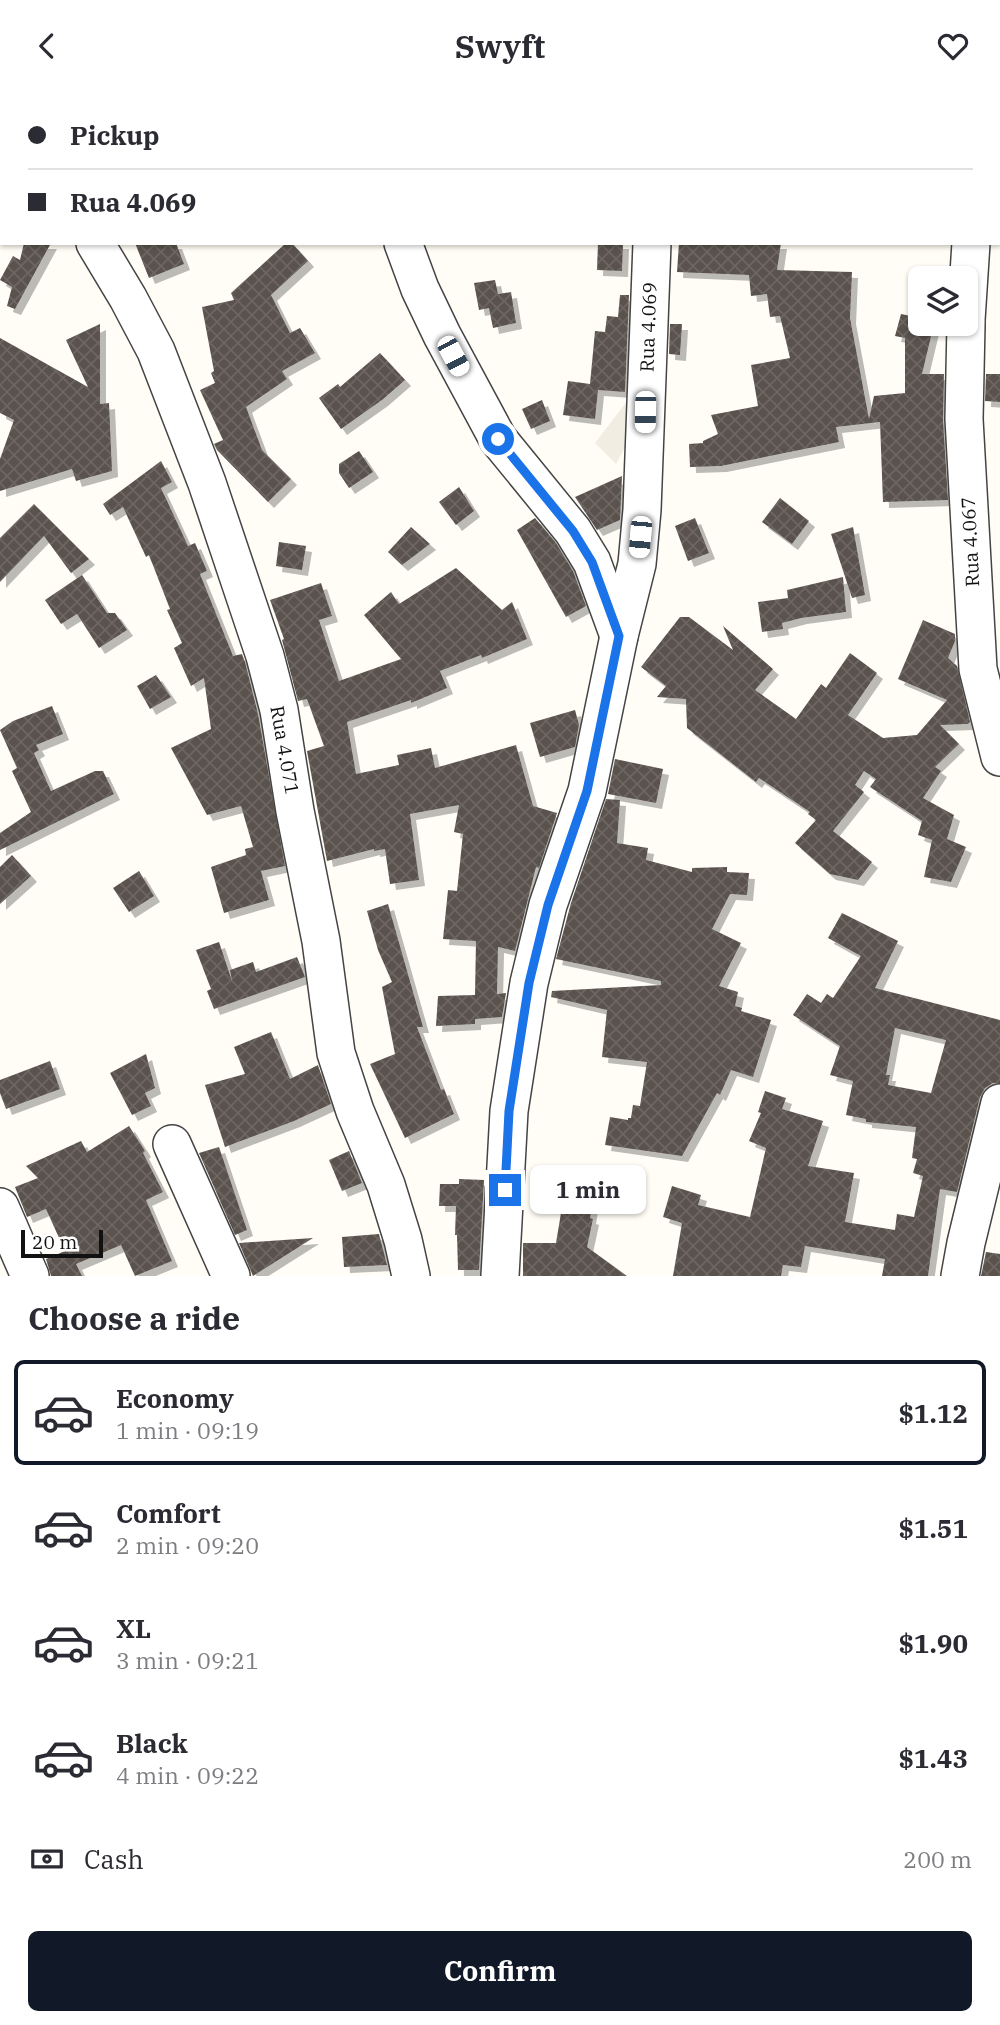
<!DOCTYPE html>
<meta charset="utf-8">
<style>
:root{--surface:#fff;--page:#f2f2f3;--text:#2b2b33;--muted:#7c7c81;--line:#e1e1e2;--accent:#111827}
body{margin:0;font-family:"IBM Plex Serif",serif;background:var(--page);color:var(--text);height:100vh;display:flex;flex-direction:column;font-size:26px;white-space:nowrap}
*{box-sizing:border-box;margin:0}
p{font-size:23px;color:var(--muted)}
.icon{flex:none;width:38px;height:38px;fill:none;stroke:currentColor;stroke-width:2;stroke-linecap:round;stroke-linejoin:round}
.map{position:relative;height:1185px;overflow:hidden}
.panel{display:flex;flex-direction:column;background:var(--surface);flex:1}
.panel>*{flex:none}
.hud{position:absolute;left:0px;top:0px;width:1001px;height:154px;box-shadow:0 2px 5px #0004;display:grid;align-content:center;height:154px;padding:0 28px;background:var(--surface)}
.controls{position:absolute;left:908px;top:175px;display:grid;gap:14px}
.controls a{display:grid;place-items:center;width:70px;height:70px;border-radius:10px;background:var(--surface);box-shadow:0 2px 5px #0004;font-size:35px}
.scale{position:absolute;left:21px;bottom:18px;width:82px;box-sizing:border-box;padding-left:7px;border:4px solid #111;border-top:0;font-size:19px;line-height:24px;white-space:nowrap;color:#111;-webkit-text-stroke:5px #fff;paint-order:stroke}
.end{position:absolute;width:32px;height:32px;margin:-16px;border:9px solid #1a73e8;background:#fff;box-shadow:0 0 0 4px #fff}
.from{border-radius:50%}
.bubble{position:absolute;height:49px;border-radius:10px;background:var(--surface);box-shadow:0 2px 5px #0004;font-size:23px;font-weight:800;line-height:49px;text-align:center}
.car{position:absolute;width:21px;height:42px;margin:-21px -10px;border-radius:9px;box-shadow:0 0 5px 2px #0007;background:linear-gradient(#fff 24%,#345 0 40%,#fff 0 76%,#345 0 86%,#fff 0)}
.hud b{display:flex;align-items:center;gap:24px;height:66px;font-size:26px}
.hud b+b{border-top:2px solid var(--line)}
.hud i{width:18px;height:18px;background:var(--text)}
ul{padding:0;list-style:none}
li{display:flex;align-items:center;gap:21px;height:105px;margin:0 14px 10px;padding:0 14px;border:4px solid transparent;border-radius:10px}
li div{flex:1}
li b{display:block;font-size:26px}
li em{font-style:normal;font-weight:800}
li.active{border-color:var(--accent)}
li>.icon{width:63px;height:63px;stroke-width:1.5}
h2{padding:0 28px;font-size:32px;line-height:84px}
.pay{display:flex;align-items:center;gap:18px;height:77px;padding:0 28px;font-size:26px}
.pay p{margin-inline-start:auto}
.primary-button{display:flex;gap:14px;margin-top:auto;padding:14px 28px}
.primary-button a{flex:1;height:80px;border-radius:10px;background:var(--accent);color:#fff;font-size:28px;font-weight:800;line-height:80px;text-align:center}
header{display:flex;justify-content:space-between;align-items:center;height:91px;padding:0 28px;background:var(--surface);font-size:32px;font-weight:800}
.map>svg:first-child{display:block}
</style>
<header><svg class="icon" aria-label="back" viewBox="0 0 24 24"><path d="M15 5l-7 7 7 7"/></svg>Swyft<svg class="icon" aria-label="heart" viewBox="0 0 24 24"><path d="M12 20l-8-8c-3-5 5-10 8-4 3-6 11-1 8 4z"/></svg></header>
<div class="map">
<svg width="1000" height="1185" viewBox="0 0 1000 1185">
<defs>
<pattern id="building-cross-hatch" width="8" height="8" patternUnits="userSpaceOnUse" patternTransform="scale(1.75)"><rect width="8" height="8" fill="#5a524d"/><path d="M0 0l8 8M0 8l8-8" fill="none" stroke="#6d6662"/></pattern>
<filter id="shadow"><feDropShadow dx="6" dy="6" stdDeviation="0" flood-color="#0004"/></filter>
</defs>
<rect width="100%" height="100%" fill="#fffdf5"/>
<!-- plaza -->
<polygon fill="#f1ede2" points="628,309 645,321 616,373 595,352"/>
<!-- building -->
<g fill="url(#building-cross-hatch)" fill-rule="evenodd" filter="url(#shadow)">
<polygon points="24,152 51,152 15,218 7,215 12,196 0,189 13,165 20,169"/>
<polygon points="135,152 176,152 184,173 149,187"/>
<polygon points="286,152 292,152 308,170 271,204 290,242 300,237 315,262 282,280 287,288 246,316 262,359 291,388 268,411 217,359 214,353 223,349 200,299 215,292 211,282 214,280 202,216 234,209 231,202"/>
<polygon points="598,152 623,152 622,180 597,179"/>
<polygon points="679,152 781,152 777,179 852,181 850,227 869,328 874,305 905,302 905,247 895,245 901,223 920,227 920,233 934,233 922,283 944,283 943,329 948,409 883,411 880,331 836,336 839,351 721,375 690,376 689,353 703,352 703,350 718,343 711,324 758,315 751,274 790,267 780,225 770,226 767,203 751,205 749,184 677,181"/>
<polygon points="495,189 498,203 511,201 516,232 493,237 489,217 479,219 474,192"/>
<polygon points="620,204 629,204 625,301 598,299 595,328 563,324 568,290 590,293 595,240 605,241 607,225 618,226"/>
<polygon points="100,233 100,313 109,312 112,380 76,390 72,378 0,400 0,368 14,329 0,322 0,247 88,296 66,249"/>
<polygon points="670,233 682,233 680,264 669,263"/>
<polygon points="380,262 405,289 382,309 341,338 319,307 338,293 340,296"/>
<polygon points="986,283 1000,283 1000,311 985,310"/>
<polygon points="542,309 550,330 531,338 522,318"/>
<polygon points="359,360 373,381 349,397 339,382 339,373"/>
<polygon points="161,370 172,391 161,397 188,455 195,452 207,480 200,483 233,565 242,563 245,571 258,623 285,775 261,780 269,809 224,822 211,776 246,764 245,758 253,756 241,715 207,724 171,657 211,638 204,587 191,595 174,557 182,552 167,519 170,518 149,464 146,466 123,416 110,424 103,413"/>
<polygon points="622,385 620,429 597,439 575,406"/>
<polygon points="459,396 474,420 456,434 439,411"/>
<polygon points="780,407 809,430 792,453 762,431"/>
<polygon points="34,413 89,468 71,482 44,445 0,491 0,447"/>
<polygon points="535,427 556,452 573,480 586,515 566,526 517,439"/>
<polygon points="695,427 709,462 688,470 675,435"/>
<polygon points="411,436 430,453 402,474 388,461"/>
<polygon points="853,436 865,504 852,507 831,443"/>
<polygon points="279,451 306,455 302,479 276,475"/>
<polygon points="456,477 502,519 512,511 527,548 482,567 481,564 440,580 447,597 411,612 411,609 347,631 356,683 399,674 397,664 431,657 435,677 516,654 533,715 557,722 539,777 536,776 515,860 498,856 497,903 506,902 502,926 475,928 475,933 436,935 438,905 475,904 476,850 443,848 448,799 457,800 463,743 454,741 459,714 410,723 419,789 390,793 385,758 374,760 374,758 327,770 307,660 324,655 307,608 298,610 282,549 284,548 270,509 321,492 332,525 319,529 339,590 401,568 364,524 391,501 399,513"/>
<polygon points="82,484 107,522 115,522 127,539 99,557 77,523 61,533 45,509"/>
<polygon points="843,486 846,521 801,527 782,532 783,538 762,541 758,511 788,507 787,499"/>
<polygon points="680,526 689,526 733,559 723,535 773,578 755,599 796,628 821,593 826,597 850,562 877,582 848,624 883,647 917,644 947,609 898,588 923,529 955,543 955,550 948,567 957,575 970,631 968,633 940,634 959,653 935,676 941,680 923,707 954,724 947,748 966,756 951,791 924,786 932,749 918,744 922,730 870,696 876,688 864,680 855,694 864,701 833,740 872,771 858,789 830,783 795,752 816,729 808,723 810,721 759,687 756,691 687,637 686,608 657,606 666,595 641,576"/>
<polygon points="156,584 171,606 150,618 137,595"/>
<polygon points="52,615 63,643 36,654 39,659 34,662 51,700 95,680 103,680 114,703 0,759 0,742 31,721 12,680 17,677 0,639 13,630"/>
<polygon points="575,619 579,634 575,656 540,666 530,632"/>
<polygon points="615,668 663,678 656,712 608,703"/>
<polygon points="606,708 620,709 617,752 648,757 646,769 692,781 692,777 727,776 727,781 749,782 747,804 730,803 712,838 741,852 719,895 738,901 735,915 742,917 741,920 771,929 753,986 731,979 720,1004 717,1002 682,1065 605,1054 610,1026 628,1029 628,1027 631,1027 633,1014 640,1015 647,971 602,966 607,919 551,906 552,900 661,894 661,890 556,868 571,812"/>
<polygon points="12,764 31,785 0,813 0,776"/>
<polygon points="139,780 154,805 129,821 113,797"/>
<polygon points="388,813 423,936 417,936 441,999 444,998 454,1023 405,1047 370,973 395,963 382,896 392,891 378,859 367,820"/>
<path d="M 842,822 L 898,850 L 875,897 L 1000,929 L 1000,992 L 993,992 L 985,997 L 980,1006 L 957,1101 L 940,1098 L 928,1185 L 882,1185 L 885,1168 L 805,1155 L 801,1176 L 783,1174 L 781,1185 L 673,1185 L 682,1132 L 663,1126 L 672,1095 L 701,1104 L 698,1114 L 750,1126 L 766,1057 L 749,1050 L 761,1022 L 758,1021 L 765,1000 L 786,1007 L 782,1018 L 823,1030 L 808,1075 L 854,1082 L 845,1131 L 895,1139 L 897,1123 L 914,1126 L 923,1085 L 913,1082 L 917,1068 L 912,1067 L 916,1036 L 866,1031 L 866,1028 L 846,1024 L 853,990 L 830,984 L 840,955 L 793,924 L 807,903 L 821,912 L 827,903 L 833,907 L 861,865 L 828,847 ZM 895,937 L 946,949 L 931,1002 L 888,994 L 890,984 L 886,984 Z"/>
<polygon points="219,851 232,890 230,879 253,871 256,881 297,866 305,886 214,918 207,900 211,898 196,859"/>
<polygon points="271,941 290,988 318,974 331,1013 294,1030 225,1056 205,994 245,983 234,956"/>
<polygon points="146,963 155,997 145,1002 151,1015 132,1024 110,982"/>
<polygon points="50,970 60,998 6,1018 0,1002 0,989"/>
<polygon points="129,1035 145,1060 143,1062 163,1101 146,1109 172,1170 135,1185 121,1154 76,1173 82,1185 51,1185 46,1168 65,1160 46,1118 27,1126 15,1096 38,1087 26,1075 81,1050 87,1061"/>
<polygon points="219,1056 247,1139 235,1144 199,1062"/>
<polygon points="349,1060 362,1092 342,1100 329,1069"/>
<polygon points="568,1080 592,1084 587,1108 593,1109 590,1127 593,1128 587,1156 627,1185 523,1185 523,1152 556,1152"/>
<polygon points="459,1088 484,1089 479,1179 458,1179 457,1144 455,1144 456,1115 439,1115 440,1093 459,1093"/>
<polygon points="379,1143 387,1174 344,1176 342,1146"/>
<polygon points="313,1147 253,1185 239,1152"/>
<polygon points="986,1161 1000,1163 1000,1185 981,1185"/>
</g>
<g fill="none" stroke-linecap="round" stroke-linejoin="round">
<!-- minor casing -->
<g stroke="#444" stroke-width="40">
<g id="minor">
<polyline points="363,0 363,2"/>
<polyline points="39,2 40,0"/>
<polyline points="660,2 660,0"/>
<polyline points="985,2 986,0"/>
<polyline points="0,97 2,93"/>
<polyline points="95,152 128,207 156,260 207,392 265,565 279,619 295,720 321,850 336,962 355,1020 386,1094 403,1149 411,1185"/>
<polyline points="403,152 420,198 442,244 498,348 573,440 592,471 619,545"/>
<polyline points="966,229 971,152"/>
<polyline points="966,233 964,328 978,578 1000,666"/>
<polyline points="172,1053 231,1185"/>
<polyline points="0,1116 30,1185"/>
<polyline points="500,1185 509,1020 529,892 548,814 587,700 619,545 637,473 642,419 652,152"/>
<polyline points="960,1185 966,1152 1000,1012"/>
</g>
</g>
<!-- minor -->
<use href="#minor" stroke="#fff" stroke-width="37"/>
</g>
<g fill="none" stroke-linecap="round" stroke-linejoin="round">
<!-- route -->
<polyline stroke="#1a73e8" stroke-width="9" points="498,348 573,440 592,471 619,545 587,700 548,814 529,892 509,1020 505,1099"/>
</g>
<g text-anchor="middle" stroke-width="7" stroke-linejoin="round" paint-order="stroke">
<!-- street labels -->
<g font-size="19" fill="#111" stroke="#fff">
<text transform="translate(648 236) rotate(-88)" y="7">Rua 4.069</text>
<text transform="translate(970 451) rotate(-93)" y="7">Rua 4.067</text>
<text transform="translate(285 659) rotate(80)" y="7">Rua 4.071</text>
</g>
</g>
</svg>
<div class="controls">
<a><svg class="icon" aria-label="layers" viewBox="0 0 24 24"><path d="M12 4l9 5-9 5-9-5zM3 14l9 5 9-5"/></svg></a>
</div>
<div class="scale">20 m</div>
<i class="end from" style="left:498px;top:348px"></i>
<i class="end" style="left:505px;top:1099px"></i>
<div class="bubble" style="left:530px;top:1074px;width:116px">1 min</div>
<i class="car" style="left:453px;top:265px;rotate:152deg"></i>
<i class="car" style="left:645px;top:321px;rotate:181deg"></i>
<i class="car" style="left:640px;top:446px;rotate:185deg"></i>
<div class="hud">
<b><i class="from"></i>Pickup</b>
<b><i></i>Rua 4.069</b>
</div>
</div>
<section class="panel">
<h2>Choose a ride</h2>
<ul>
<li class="active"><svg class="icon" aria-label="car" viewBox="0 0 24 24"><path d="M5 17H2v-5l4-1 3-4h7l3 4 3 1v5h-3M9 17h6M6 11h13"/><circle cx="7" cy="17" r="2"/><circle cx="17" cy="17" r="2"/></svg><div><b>Economy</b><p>1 min · 09:19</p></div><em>$1.12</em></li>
<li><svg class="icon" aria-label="car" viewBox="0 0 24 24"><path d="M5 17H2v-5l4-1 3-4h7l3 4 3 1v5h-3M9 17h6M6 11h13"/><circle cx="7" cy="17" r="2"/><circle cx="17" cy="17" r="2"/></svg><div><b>Comfort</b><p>2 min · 09:20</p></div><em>$1.51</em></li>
<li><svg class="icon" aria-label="car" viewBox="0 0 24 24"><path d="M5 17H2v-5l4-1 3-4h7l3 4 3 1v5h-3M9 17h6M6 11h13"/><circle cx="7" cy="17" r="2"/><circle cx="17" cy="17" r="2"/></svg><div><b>XL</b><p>3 min · 09:21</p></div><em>$1.90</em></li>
<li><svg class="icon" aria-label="car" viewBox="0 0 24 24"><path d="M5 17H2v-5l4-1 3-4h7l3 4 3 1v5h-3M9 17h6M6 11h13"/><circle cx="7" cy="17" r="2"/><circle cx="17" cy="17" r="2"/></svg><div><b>Black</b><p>4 min · 09:22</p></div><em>$1.43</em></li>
</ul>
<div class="pay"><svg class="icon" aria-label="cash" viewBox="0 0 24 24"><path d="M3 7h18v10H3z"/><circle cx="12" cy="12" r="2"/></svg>Cash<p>200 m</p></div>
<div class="primary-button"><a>Confirm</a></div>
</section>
